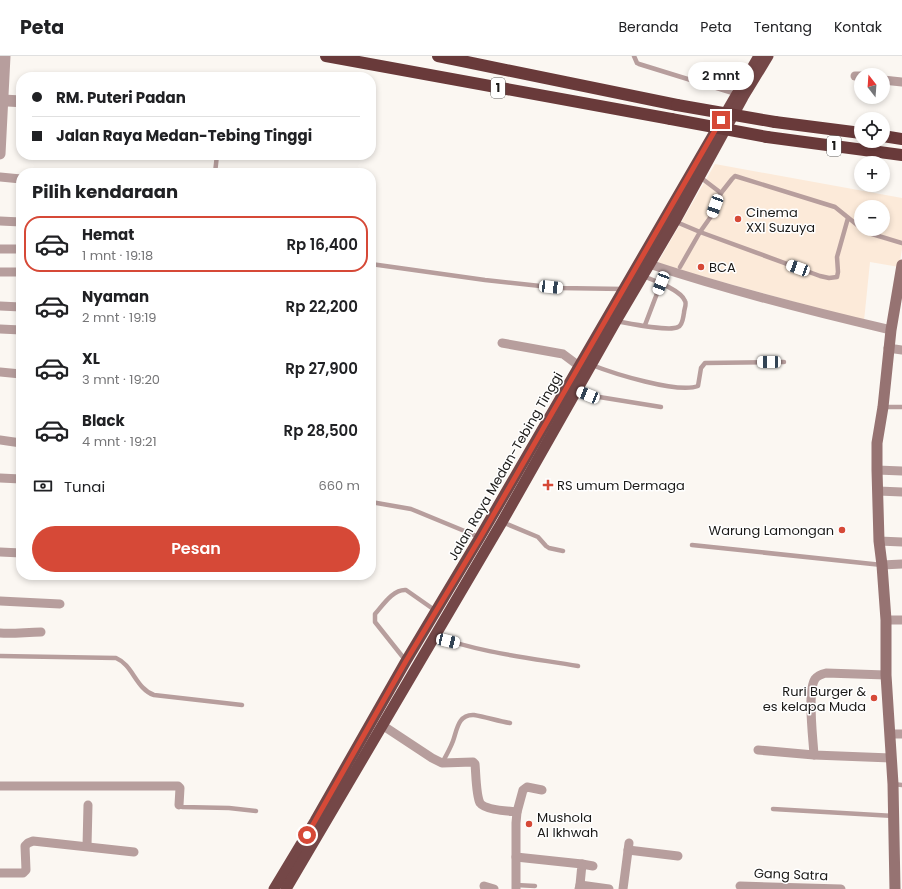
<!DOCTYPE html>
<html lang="id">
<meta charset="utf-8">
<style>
:root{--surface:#fff;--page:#f2f2f2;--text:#202124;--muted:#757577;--line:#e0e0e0;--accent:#d64937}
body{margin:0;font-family:Poppins,sans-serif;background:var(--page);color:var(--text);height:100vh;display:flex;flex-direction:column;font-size:15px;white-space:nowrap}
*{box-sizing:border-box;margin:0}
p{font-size:13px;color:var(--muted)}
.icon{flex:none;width:22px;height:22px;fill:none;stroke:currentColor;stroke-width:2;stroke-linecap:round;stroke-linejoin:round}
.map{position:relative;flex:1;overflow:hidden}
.side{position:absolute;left:16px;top:112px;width:360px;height:412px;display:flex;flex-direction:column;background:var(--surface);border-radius:16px;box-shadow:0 2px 6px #0003}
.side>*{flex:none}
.top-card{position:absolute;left:16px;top:16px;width:360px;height:88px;border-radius:16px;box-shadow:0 2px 6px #0003;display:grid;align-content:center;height:88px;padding:0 16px;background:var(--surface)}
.needle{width:26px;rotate:343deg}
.buttons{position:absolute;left:854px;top:12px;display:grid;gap:8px}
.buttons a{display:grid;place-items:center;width:36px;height:36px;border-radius:50%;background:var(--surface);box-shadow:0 2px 6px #0003;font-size:20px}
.end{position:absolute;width:18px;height:18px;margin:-9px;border:5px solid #d64937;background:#fff;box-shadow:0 0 0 2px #fff}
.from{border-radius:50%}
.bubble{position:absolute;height:28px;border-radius:14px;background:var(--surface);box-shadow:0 2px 6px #0003;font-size:13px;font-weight:600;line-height:28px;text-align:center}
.car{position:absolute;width:12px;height:24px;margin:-12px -6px;border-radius:5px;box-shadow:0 0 3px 1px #0007;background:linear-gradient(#fff 24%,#345 0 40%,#fff 0 76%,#345 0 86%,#fff 0)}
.top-card b{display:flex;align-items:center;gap:14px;height:38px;font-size:15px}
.top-card b+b{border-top:1px solid var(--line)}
.top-card i{width:10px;height:10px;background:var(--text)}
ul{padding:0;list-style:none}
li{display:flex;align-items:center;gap:12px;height:56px;margin:0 8px 6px;padding:0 8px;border:2px solid transparent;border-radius:16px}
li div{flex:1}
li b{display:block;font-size:15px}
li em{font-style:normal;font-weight:600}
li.selected{border-color:var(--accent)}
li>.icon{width:36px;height:36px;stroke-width:1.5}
h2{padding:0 16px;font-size:18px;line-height:48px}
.pay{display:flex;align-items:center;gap:10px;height:44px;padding:0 16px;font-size:15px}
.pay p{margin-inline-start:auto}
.button{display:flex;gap:8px;margin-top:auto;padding:8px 16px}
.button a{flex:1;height:46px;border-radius:24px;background:var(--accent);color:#fff;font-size:16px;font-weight:600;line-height:46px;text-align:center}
header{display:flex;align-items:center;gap:24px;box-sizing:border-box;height:56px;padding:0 20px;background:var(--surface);border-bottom:1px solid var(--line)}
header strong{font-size:19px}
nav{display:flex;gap:22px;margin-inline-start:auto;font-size:14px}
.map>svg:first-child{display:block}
</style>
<header>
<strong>Peta</strong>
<nav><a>Beranda</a><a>Peta</a><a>Tentang</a><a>Kontak</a></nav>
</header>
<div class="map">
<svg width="902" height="833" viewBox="0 0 902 833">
<rect width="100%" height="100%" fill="#fbf7f2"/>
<!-- commercial -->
<path fill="#fcead9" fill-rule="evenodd" d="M 715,108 L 902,142 L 902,193 L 899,211 L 870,206 L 864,265 L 657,208 ZM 861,151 L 883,151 L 883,173 L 861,173 Z"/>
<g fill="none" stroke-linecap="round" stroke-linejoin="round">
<!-- service -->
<g stroke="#b79e9d" stroke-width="4.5">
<polyline points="634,0 637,7 639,8 736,38"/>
<polyline points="3,48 21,49"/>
<polyline points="215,117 217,99"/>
<polyline points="700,121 721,137"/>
<polyline points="674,165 700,176 820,220 829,222 837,221 838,216 837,201 848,162"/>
<polyline points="863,173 872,178 902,187"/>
<polyline points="371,208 485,224 559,232 624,233"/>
<polyline points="680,211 700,176 712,159 721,137 732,123 735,120 835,151 861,172"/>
<path d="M 616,265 C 628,267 669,276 678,271 C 683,269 683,261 684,257 C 684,253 687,248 685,245 C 681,234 653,224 643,220"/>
<polyline points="645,269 661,227"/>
<path d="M 592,309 C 612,317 678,338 698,330 L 701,312 L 705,307 L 784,306"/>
<polyline points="577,334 593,340 661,351"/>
<polyline points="883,351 902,351"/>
<polyline points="371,446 411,453 479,481"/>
<polyline points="502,466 538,481 546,490 549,492 563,495"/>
<polyline points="692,489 882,509"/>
<path d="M 435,580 C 481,597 531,602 578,610"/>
<path d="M 0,600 L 116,602 C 133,609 136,633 154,639 L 242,649"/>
<path d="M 406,605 L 375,566 L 375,558 C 383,549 393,533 406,534 L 436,555"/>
<path d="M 442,707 C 446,700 450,693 453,685 C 457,674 458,658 474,659 C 486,661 498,665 510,667"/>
<polyline points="893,728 902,729"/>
<polyline points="179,749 182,751 229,752 256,755"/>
<polyline points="773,753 894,760"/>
<polyline points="516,829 535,830"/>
</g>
<!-- minor -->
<g stroke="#b79e9d" stroke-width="9">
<polyline points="855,20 861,20"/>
<polyline points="883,24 902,26"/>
<polyline points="3,43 21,44"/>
<polyline points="0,121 21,123"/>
<polyline points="0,165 21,166"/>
<polyline points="0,193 21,193"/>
<path d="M 649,208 C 728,234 809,255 891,274"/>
<polyline points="0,216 21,216"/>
<polyline points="0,250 21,251"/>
<polyline points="0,273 21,274"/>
<polyline points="502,287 563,298 579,310"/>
<polyline points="888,292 902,294"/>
<polyline points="0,316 21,318"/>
<polyline points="0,384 21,387"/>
<polyline points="877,414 902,415"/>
<polyline points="0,422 21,423"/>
<polyline points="878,435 902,436"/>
<polyline points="879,485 902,486"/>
<polyline points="0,496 21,497"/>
<polyline points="882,509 902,508"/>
<polyline points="0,545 60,548"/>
<polyline points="886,564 902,564"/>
<path d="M 0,577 C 14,578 27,576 41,576"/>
<path d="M 382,669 L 432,702 L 442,707 L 473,706 L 475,708 C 476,718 476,739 480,747 C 485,754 508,755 517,756"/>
<polyline points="890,678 902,678"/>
<polyline points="758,694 814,699 891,702"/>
<path d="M 814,699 C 813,682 807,635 815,623 C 818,619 822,618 826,617 L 886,619"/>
<polyline points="0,730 178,730 180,732 179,749"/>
<polyline points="87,790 88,749"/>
<polyline points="628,794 678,800"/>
<polyline points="516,801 582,808 580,829"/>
<polyline points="582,808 593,810"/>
<polyline points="0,817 23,817 26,814 25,790 28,787 33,785 134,796"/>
<polyline points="484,830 494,833"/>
<polyline points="740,830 841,833"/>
<polyline points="516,833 516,767 517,756 523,734 527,731 542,734"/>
<polyline points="579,833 580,829 609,833"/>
<polyline points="623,833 629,787"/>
</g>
<!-- tertiary -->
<polyline stroke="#b79e9d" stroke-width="11" points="0,98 5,0"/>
<!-- secondary -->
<polyline stroke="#967372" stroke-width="11" points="895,833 893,728 886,619 886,564 882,509 879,485 877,414 877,387 883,351 891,274 902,209"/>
<!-- trunk -->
<g stroke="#744747" stroke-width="11">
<polyline points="274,833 315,765 406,605 480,481 759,0"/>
<polyline points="286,833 502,466 616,265 675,165 743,41 768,0"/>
</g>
<!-- motorway -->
<g stroke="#693a3a" stroke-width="12">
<polyline points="326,0 671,63"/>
<polyline points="438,0 677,49"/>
<polyline points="775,66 861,77"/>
<polyline points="883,80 902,83"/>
<polyline points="767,81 902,99"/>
</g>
<!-- motorway-bridge -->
<g stroke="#693a3a" stroke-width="12">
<polyline points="677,49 775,66"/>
<polyline points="671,63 767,81"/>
</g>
</g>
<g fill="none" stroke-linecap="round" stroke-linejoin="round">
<!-- route -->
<polyline stroke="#d64937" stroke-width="5" points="307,779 406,605 480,482 721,64"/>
</g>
<!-- markers -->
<g fill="#d64937" stroke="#fff" stroke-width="1.5">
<circle cx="738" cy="163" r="4"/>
<circle cx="701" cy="211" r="4"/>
<path d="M546 423h4v4h4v4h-4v4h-4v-4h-4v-4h4z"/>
<circle cx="842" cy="474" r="4"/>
<circle cx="874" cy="642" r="4"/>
<circle cx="529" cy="768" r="4"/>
</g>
<g text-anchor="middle" stroke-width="3" stroke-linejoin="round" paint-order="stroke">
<!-- shield labels -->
<g fill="#fff" stroke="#5f5f5d" stroke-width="1">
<rect x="491" y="22" width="14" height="20" rx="3"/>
<rect x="827" y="80" width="14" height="20" rx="3"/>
</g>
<g font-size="12" font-weight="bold" fill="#1b1a18">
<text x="498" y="36">1</text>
<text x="834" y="94">1</text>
</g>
<!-- poi labels -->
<g font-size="13" fill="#1b1a18" stroke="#fff" text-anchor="start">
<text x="746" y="161">Cinema<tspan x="746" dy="15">XXI Suzuya</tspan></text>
<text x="709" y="216">BCA</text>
<text x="557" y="434">RS umum Dermaga</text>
<text x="834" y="479" text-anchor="end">Warung Lamongan</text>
<text x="866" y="640" text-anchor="end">Ruri Burger &amp;<tspan x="866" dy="15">es kelapa Muda</tspan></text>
<text x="537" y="766">Mushola<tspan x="537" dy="15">Al Ikhwah</tspan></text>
</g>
<!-- street labels -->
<g font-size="13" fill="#1b1a18" stroke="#fff">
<text transform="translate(505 410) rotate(-60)" y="5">Jalan Raya Medan-Tebing Tinggi</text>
<text transform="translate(791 818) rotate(2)" y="5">Gang Satra</text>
</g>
</g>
</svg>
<div class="buttons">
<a><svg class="needle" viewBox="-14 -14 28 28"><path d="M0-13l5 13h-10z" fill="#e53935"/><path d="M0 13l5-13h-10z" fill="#757577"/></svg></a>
<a><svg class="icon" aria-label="locate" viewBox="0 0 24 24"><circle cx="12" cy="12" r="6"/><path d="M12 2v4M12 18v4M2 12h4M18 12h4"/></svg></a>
<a>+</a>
<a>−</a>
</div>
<i class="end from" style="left:307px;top:779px"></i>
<i class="end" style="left:721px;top:64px"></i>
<div class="bubble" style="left:688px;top:6px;width:66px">2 mnt</div>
<i class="car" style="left:715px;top:150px;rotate:200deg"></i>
<i class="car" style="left:798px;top:212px;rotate:290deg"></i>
<i class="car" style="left:661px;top:227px;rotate:201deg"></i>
<i class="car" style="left:551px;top:231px;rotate:96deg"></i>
<i class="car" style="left:769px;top:306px;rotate:270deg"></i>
<i class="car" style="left:588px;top:339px;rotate:292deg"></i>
<i class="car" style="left:448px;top:585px;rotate:103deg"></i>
<div class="top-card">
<b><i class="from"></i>RM. Puteri Padan</b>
<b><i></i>Jalan Raya Medan-Tebing Tinggi</b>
</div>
<section class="side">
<h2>Pilih kendaraan</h2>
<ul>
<li class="selected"><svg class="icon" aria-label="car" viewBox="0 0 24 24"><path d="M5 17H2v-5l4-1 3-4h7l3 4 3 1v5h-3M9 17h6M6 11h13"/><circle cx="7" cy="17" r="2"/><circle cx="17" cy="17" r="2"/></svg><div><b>Hemat</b><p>1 mnt · 19:18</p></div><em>Rp 16,400</em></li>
<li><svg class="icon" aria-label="car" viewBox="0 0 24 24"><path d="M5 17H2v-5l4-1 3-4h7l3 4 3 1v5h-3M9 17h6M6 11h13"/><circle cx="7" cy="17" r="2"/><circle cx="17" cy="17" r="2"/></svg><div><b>Nyaman</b><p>2 mnt · 19:19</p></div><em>Rp 22,200</em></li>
<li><svg class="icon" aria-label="car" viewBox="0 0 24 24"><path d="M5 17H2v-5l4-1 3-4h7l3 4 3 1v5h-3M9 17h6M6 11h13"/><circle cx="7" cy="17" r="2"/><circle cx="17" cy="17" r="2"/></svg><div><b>XL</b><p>3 mnt · 19:20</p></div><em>Rp 27,900</em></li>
<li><svg class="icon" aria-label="car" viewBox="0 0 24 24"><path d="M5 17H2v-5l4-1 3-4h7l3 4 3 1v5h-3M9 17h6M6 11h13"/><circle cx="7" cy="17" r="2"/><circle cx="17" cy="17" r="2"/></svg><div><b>Black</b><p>4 mnt · 19:21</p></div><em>Rp 28,500</em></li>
</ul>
<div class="pay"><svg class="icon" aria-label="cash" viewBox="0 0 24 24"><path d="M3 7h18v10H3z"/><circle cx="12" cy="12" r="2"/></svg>Tunai<p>660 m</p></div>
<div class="button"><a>Pesan</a></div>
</section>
</div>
